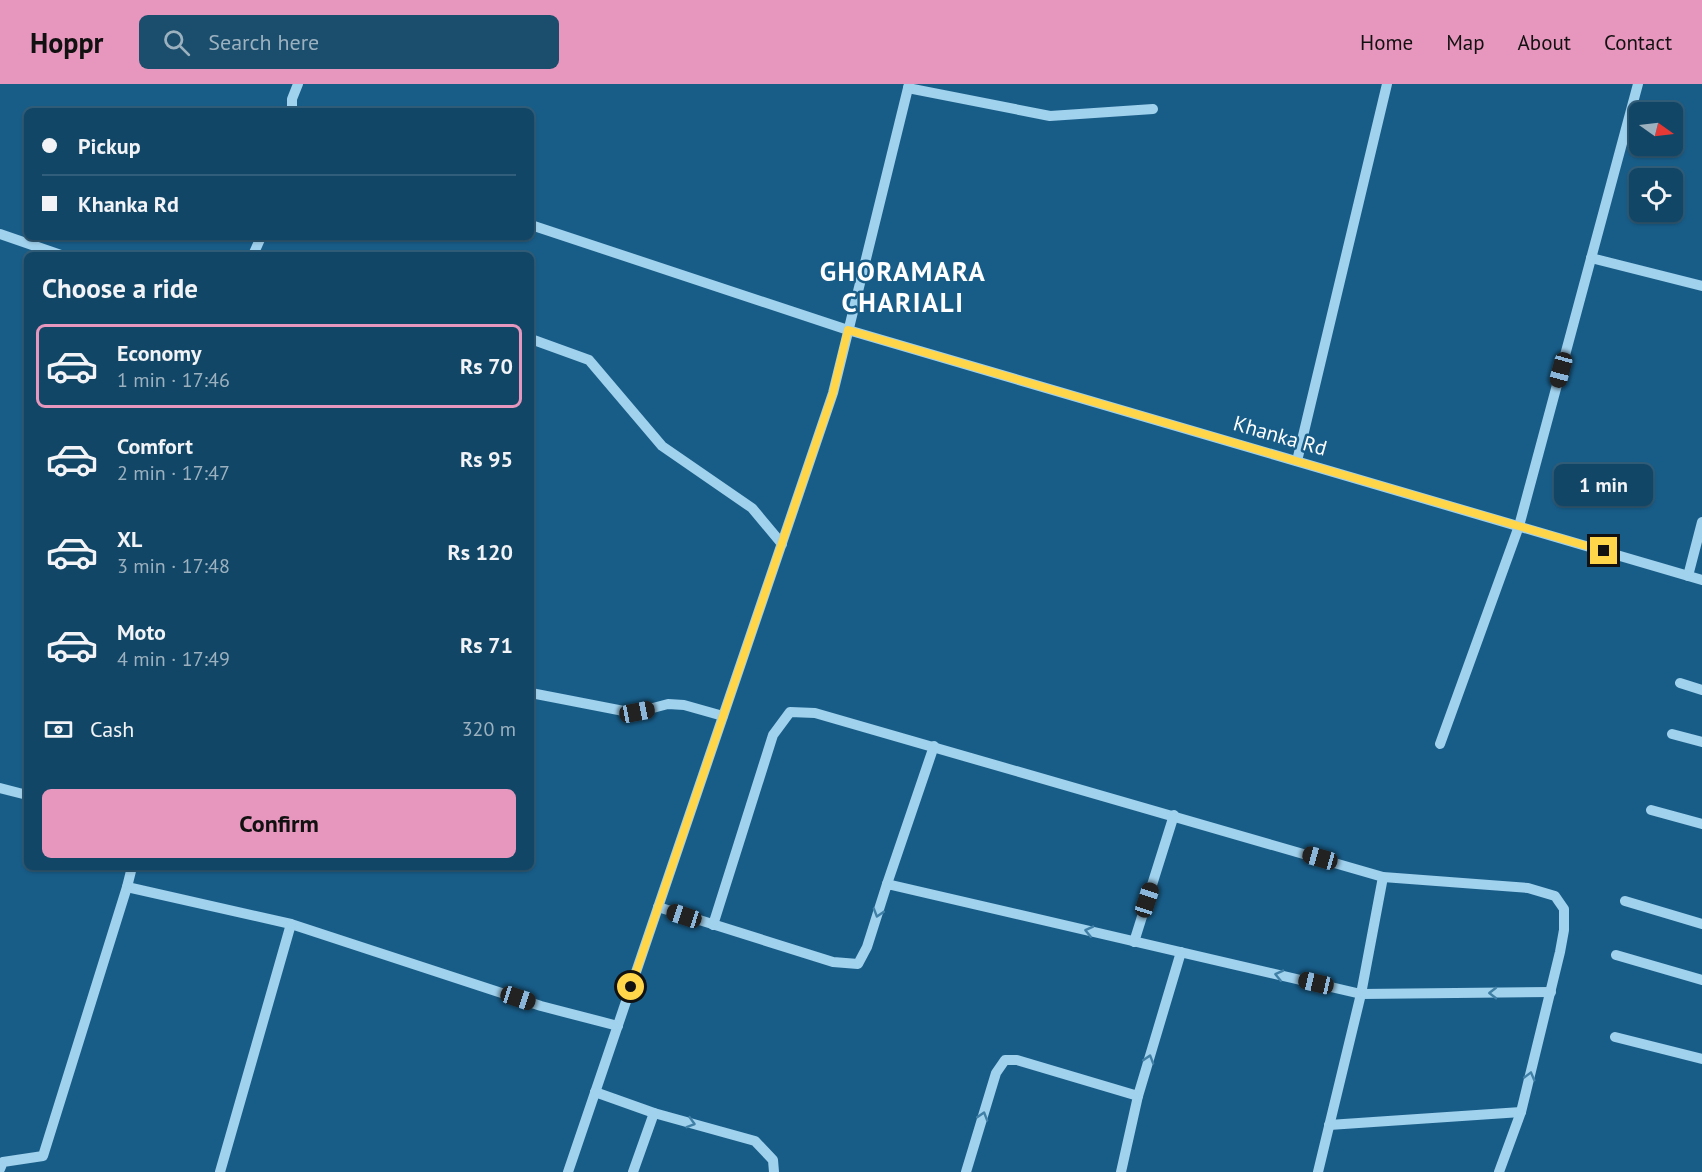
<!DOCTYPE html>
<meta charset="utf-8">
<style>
:root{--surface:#124666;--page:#1b4d6c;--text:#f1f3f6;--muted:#9cb1bf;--line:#315e7a;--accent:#e797bd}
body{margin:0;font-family:"PT Sans",sans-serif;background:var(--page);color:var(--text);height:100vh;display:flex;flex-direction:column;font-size:22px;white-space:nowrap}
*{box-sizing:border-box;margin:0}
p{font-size:20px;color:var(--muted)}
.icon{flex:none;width:33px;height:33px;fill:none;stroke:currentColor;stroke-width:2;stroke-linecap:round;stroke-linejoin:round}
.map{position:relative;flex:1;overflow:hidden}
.sheet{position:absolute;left:24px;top:168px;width:510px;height:618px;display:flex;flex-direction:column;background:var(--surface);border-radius:9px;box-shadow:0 2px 4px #0004,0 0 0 2px var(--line)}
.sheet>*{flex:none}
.hud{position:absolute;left:24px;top:24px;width:510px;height:132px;border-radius:9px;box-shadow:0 2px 4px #0004,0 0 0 2px var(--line);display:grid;align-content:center;height:132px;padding:0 18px;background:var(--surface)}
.needle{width:39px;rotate:104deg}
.controls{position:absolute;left:1629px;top:18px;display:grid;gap:12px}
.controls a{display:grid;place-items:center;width:54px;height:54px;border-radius:9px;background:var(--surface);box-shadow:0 2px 4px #0004,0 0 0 2px var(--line);font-size:30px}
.end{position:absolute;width:27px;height:27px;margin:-14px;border:8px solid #ffd54a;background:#111;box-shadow:0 0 0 3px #111}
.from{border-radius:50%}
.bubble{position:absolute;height:42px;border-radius:9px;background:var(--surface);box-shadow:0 2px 4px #0004,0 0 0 2px var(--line);font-size:20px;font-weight:800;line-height:42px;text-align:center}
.car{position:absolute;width:18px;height:36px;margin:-18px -9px;border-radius:8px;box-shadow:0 0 4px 2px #0007;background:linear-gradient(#222 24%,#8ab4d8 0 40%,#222 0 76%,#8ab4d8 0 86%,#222 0)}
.hud b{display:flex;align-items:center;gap:21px;height:57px;font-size:22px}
.hud b+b{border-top:2px solid var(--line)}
.hud i{width:15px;height:15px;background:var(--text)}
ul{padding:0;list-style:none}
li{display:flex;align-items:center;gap:18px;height:84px;margin:0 12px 9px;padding:0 6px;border:3px solid transparent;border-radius:9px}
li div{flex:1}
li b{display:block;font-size:22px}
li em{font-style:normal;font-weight:800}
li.selected{border-color:var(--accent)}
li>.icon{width:54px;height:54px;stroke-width:1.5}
h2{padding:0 18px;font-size:27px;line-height:72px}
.pay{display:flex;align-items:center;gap:15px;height:66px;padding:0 18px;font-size:22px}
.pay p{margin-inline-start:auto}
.action{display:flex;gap:12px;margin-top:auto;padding:12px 18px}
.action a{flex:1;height:69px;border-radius:9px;background:var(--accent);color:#111;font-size:24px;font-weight:800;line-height:69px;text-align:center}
header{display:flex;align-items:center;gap:36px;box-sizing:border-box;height:84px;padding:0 30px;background:var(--accent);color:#111}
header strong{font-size:28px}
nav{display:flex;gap:33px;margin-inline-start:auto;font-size:21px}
.search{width:420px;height:54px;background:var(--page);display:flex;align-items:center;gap:15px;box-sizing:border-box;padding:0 21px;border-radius:9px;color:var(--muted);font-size:22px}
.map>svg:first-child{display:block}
</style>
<header>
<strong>Hoppr</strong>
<div class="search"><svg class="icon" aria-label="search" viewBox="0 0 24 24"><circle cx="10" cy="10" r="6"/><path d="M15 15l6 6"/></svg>Search here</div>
<nav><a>Home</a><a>Map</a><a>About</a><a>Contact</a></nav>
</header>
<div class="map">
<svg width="1702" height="1088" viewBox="0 0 1702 1088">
<rect width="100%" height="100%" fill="#185d88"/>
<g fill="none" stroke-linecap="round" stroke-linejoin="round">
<!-- minor -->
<g stroke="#a0d1ed" stroke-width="10">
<polyline points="908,4 1050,32 1153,25"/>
<polyline points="292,27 292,15 298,0"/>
<polyline points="531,141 848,246 1702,496"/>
<polyline points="0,150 61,171"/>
<polyline points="253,171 261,153"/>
<polyline points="1591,174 1702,202"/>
<polyline points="531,255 589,276 662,362 752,424 782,460"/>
<polyline points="1297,377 1387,0"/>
<polyline points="1688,492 1702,438"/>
<polyline points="1680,599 1702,606"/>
<polyline points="531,609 634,629 668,620 684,621 723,632"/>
<polyline points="1672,650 1702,658"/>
<polyline points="1440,660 1519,442 1638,0"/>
<polyline points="0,704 27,711"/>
<polyline points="1651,726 1702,740"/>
<polyline points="132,783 127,803 291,840 541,922 618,942"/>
<polyline points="887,800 934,662"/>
<polyline points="1625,817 1702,840"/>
<polyline points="658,823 833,878 858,880 867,863 887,800 1361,910 1551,908"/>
<polyline points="713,841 773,651 790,628 815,629 1383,793 1528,804 1555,812 1564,825 1564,846 1560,868 1521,1028 1499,1088"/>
<polyline points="1134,858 1174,731"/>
<polyline points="1616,871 1702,896"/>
<polyline points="1615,953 1702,975"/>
<polyline points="595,1008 654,1029 755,1057 773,1076 774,1088"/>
<polyline points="1329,1041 1521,1028"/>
<polyline points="0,1085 3,1078 43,1072 127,803"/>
<polyline points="220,1088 291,840"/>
<polyline points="568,1088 833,309 909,0"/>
<polyline points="633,1088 654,1029"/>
<polyline points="966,1088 996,989 1005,976 1017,976 1138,1012 1181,868"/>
<polyline points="1121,1088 1138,1012"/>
<polyline points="1318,1088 1361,910 1383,793"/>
</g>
</g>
<!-- one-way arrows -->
<defs><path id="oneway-chevron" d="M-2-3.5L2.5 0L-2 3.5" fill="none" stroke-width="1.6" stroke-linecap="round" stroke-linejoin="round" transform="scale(1.5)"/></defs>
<g stroke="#4180a6">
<use href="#oneway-chevron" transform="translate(878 829) rotate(107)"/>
<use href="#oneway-chevron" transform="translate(1089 847) rotate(-167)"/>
<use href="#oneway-chevron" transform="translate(1279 891) rotate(-167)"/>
<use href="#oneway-chevron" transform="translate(1493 909) rotate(180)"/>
<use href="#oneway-chevron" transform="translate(1149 975) rotate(-73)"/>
<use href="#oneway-chevron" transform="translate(1530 992) rotate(-75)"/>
<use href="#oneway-chevron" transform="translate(983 1032) rotate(-73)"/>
<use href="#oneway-chevron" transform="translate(691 1039) rotate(16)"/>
</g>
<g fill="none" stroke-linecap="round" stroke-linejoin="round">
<!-- route -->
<polyline stroke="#ffd54a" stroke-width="8" points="631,903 833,309 848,246 1604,467"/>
</g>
<g text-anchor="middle" stroke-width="5" stroke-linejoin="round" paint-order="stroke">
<!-- street labels -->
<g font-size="21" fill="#fff" stroke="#185d88">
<text transform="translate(1280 352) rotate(16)" y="7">Khanka Rd</text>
</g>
<!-- district labels -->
<g font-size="27" font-weight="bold" letter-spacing="1.5" fill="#fff" stroke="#185d88">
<text x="903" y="197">GHORAMARA<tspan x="903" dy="31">CHARIALI</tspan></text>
</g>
</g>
</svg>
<div class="controls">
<a><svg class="needle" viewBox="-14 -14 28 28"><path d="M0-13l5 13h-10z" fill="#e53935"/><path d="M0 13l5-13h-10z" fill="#9cb1bf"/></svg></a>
<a><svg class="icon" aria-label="locate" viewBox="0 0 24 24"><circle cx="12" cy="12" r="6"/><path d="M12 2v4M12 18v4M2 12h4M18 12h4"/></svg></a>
</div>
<i class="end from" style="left:631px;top:903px"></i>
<i class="end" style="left:1604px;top:467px"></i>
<div class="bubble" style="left:1554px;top:380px;width:99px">1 min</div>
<i class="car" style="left:1561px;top:286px;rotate:195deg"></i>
<i class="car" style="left:637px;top:628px;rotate:79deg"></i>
<i class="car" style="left:1320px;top:774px;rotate:286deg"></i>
<i class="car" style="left:1147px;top:816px;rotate:18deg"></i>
<i class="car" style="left:684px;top:832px;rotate:288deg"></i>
<i class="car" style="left:1316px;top:899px;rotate:283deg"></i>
<i class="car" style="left:518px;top:914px;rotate:108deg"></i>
<div class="hud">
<b><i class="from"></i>Pickup</b>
<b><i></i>Khanka Rd</b>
</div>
<section class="sheet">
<h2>Choose a ride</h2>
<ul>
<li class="selected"><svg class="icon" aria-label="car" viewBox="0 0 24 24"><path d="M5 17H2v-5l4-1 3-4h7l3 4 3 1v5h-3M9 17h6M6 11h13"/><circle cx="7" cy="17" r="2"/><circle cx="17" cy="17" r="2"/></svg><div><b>Economy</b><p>1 min · 17:46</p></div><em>Rs 70</em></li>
<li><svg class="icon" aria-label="car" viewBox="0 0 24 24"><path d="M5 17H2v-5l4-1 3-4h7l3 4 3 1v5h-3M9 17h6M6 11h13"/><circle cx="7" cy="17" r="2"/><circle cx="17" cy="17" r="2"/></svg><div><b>Comfort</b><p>2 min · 17:47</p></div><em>Rs 95</em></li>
<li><svg class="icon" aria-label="car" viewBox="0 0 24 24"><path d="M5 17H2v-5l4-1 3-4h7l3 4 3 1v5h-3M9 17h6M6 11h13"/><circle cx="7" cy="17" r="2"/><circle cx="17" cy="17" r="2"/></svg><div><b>XL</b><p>3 min · 17:48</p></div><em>Rs 120</em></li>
<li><svg class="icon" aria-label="car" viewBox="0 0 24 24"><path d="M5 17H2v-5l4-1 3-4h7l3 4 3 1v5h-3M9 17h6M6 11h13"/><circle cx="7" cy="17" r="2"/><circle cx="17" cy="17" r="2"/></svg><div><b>Moto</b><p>4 min · 17:49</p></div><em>Rs 71</em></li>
</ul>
<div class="pay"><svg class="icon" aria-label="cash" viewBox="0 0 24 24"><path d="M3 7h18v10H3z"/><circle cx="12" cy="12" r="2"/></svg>Cash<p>320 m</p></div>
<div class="action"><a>Confirm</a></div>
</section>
</div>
